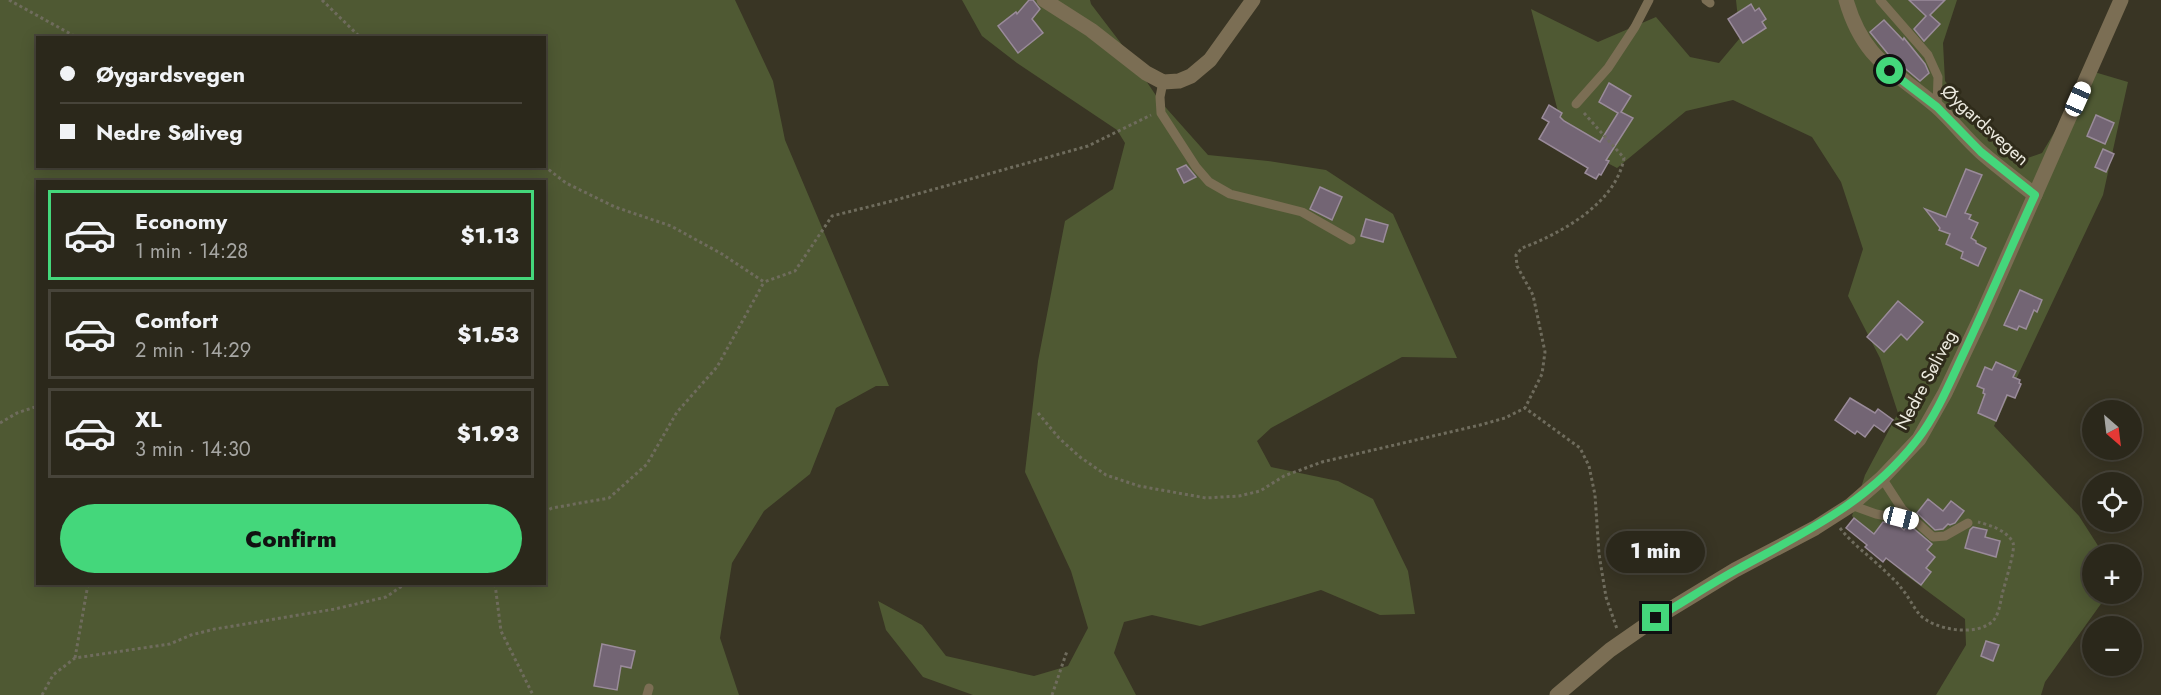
<!DOCTYPE html>
<meta charset="utf-8">
<style>
:root{--surface:#2b281b;--page:#333024;--text:#f1f3f6;--muted:#a6a6a3;--line:#47443a;--accent:#44d77b}
body{margin:0;font-family:Jost,sans-serif;background:var(--page);color:var(--text);height:100vh;display:flex;flex-direction:column;font-size:22px;white-space:nowrap}
*{box-sizing:border-box;margin:0}
p{font-size:20px;color:var(--muted)}
.icon{flex:none;width:33px;height:33px;fill:none;stroke:currentColor;stroke-width:2;stroke-linecap:round;stroke-linejoin:round}
.map{position:relative;flex:1;overflow:hidden}
.panel{position:absolute;left:36px;top:180px;width:510px;height:405px;display:flex;flex-direction:column;background:var(--surface);border-radius:0px;box-shadow:0 3px 15px #0003,0 0 0 2px var(--line)}
.panel>*{flex:none}
.guide{position:absolute;left:36px;top:36px;width:510px;height:132px;border-radius:0px;box-shadow:0 3px 15px #0003,0 0 0 2px var(--line);display:grid;align-content:center;height:132px;padding:0 24px;background:var(--surface)}
.needle{width:39px;rotate:152deg}
.buttons{position:absolute;left:2082px;top:400px;display:grid;gap:12px}
.buttons a{display:grid;place-items:center;width:60px;height:60px;border-radius:50%;background:var(--surface);box-shadow:0 3px 15px #0003,0 0 0 2px var(--line);font-size:30px}
.end{position:absolute;width:27px;height:27px;margin:-14px;border:8px solid #44d77b;background:#111;box-shadow:0 0 0 3px #111}
.from{border-radius:50%}
.bubble{position:absolute;height:42px;border-radius:21px;background:var(--surface);box-shadow:0 3px 15px #0003,0 0 0 2px var(--line);font-size:20px;font-weight:800;line-height:42px;text-align:center}
.car{position:absolute;width:18px;height:36px;margin:-18px -9px;border-radius:8px;box-shadow:0 0 4px 2px #0007;background:linear-gradient(#fff 24%,#345 0 40%,#fff 0 76%,#345 0 86%,#fff 0)}
.guide b{display:flex;align-items:center;gap:21px;height:57px;font-size:22px}
.guide b+b{border-top:2px solid var(--line)}
.guide i{width:15px;height:15px;background:var(--text)}
ul{padding:10px 0 0;list-style:none}
li{display:flex;align-items:center;gap:18px;height:90px;margin:0 12px 9px;padding:0 12px;border:3px solid var(--line);border-radius:0px}
li div{flex:1}
li b{display:block;font-size:22px}
li em{font-style:normal;font-weight:800}
li.on{border-color:var(--accent)}
li>.icon{width:54px;height:54px;stroke-width:1.5}
.button{display:flex;gap:12px;margin-top:auto;padding:12px 24px}
.button a{flex:1;height:69px;border-radius:36px;background:var(--accent);color:#111;font-size:24px;font-weight:800;line-height:69px;text-align:center}
.map>svg:first-child{display:block}
</style>
<div class="map">
<svg width="2161" height="695" viewBox="0 0 2161 695">
<rect width="100%" height="100%" fill="#393524"/>
<!-- green -->
<g fill="#4f5933" fill-rule="evenodd">
<path d="M 0,0 L 735,0 L 773,81 L 785,140 L 889,386 L 876,386 L 836,408 L 810,474 L 764,511 L 732,563 L 720,638 L 739,695 L 0,695 ZM 38,38 L 544,38 L 544,166 L 38,166 ZM 38,182 L 544,182 L 544,584 L 38,584 Z"/>
<polygon points="962,0 1090,0 1091,4 1120,42 1159,100 1208,155 1268,161 1326,170 1393,214 1457,358 1402,357 1271,428 1257,441 1271,467 1338,481 1373,499 1408,571 1415,614 1380,615 1321,590 1200,626 1152,615 1124,622 1114,653 1136,695 973,695 923,677 886,630 878,601 922,625 946,656 1034,676 1068,666 1088,628 1071,571 1025,472 1038,361 1065,221 1113,189 1125,143 1117,130 1017,63 982,36"/>
<polygon points="1736,0 1957,0 1943,43 1945,81 2014,163 2042,153 2091,71 2128,82 2103,195 1994,426 2079,516 2104,555 2092,555 2092,594 2108,594 2045,682 2041,695 1936,695 1966,645 1965,619 1903,573 1852,516 1865,475 1898,413 1880,358 1848,296 1863,249 1841,182 1812,137 1733,100 1686,111 1617,168 1592,155 1560,119 1531,9 1598,42 1656,17 1690,57 1719,63 1740,38"/>
</g>
<!-- building -->
<g fill="#736574" stroke="#9a8b9a" stroke-width="1.5">
<polygon points="1029,0 1033,0 1040,9 1032,19 1043,33 1018,53 998,26 1016,12 1017,14"/>
<polygon points="1909,0 1945,0 1930,15 1940,24 1924,41 1914,29 1926,16"/>
<polygon points="1751,4 1755,11 1759,8 1766,19 1762,22 1766,28 1743,43 1728,19"/>
<polygon points="1884,20 1903,40 1904,38 1925,64 1929,73 1920,81 1888,54 1870,32"/>
<polygon points="1609,83 1631,96 1621,112 1633,118 1606,160 1609,161 1601,175 1599,174 1596,179 1585,173 1588,168 1539,139 1549,122 1542,118 1549,105 1562,113 1560,117 1564,121 1600,142 1618,113 1599,102"/>
<polygon points="2096,115 2114,123 2105,144 2087,136"/>
<polygon points="2103,149 2114,154 2106,172 2095,167"/>
<polygon points="1186,165 1196,177 1184,183 1177,169"/>
<polygon points="1966,169 1982,175 1965,213 1971,215 1969,219 1978,223 1971,238 1976,241 1976,243 1986,248 1978,266 1961,258 1963,252 1946,244 1950,234 1939,230 1940,228 1925,209 1946,217"/>
<polygon points="1320,187 1342,197 1332,220 1310,209"/>
<polygon points="1366,219 1388,225 1383,242 1361,236"/>
<polygon points="2020,290 2042,300 2037,312 2034,310 2026,329 2019,326 2017,330 2004,325"/>
<polygon points="1898,301 1923,322 1907,340 1901,334 1884,352 1867,337"/>
<polygon points="1996,362 2016,371 2013,377 2020,380 2019,383 2021,384 2015,398 2007,395 1996,421 1978,413 1985,394 1983,393 1984,389 1977,386 1985,367 1992,370"/>
<polygon points="1850,398 1875,413 1878,409 1893,420 1884,432 1874,425 1865,437 1857,431 1855,434 1835,420"/>
<polygon points="1928,499 1943,511 1951,501 1964,511 1955,523 1950,525 1948,524 1943,529 1935,530 1917,513"/>
<polygon points="1854,518 1874,534 1883,522 1898,525 1904,530 1906,527 1913,528 1932,544 1927,550 1935,557 1926,568 1931,572 1921,585 1886,558 1883,562 1865,547 1867,545 1846,528"/>
<polygon points="1973,527 1987,530 1985,537 2000,541 1996,557 1965,548 1970,530"/>
<polygon points="1986,641 1999,645 1993,661 1981,656"/>
<polygon points="602,644 635,651 631,668 621,666 617,690 594,686"/>
</g>
<g fill="none" stroke-linecap="round" stroke-linejoin="round">
<!-- path -->
<g stroke="#6f6c5d" stroke-width="3" stroke-dasharray="3 3" stroke-linecap="butt">
<polyline points="9,0 78,38"/>
<polyline points="322,0 361,38"/>
<path d="M 1584,113 L 1624,158 C 1616,203 1562,233 1522,248 L 1516,255 L 1517,266 L 1533,295 L 1545,352 L 1542,374 L 1525,408 L 1580,448 L 1589,466 L 1595,495 L 1599,554 L 1606,597 L 1617,629"/>
<polyline points="544,166 566,183 615,207 671,226 722,254 764,282 795,271 832,216 892,201 1088,146 1151,115"/>
<polyline points="1038,413 1059,438 1080,457 1106,475 1139,486 1206,498 1239,496 1260,491 1284,476 1322,462 1480,425 1505,418 1525,408"/>
<polyline points="0,423 17,413 38,406"/>
<polyline points="544,512 552,508 609,498 647,464 677,412 717,367 764,282"/>
<path d="M 1840,528 C 1853,545 1871,557 1886,572 C 1892,578 1898,583 1902,589 C 1909,597 1913,607 1920,615 C 1935,630 1976,637 1993,621 C 1999,614 2000,604 2002,595 C 2004,586 2016,549 2013,543 C 2008,531 1990,525 1978,522"/>
<polyline points="495,584 501,631 533,695"/>
<polyline points="75,658 88,584"/>
<polyline points="42,695 53,675 75,658 170,644 191,635 215,629 335,609 386,597 405,584"/>
<polyline points="1052,695 1067,651"/>
</g>
<!-- service -->
<g stroke="#7b6e54" stroke-width="9">
<polyline points="1706,0 1710,3"/>
<polyline points="1880,0 1928,55 1938,77 1937,107"/>
<polyline points="1163,82 1160,97 1161,113 1196,167 1209,182 1230,194 1302,212 1351,240"/>
<polyline points="1576,104 1608,68 1635,27 1649,0"/>
<polyline points="1882,478 1902,509 1933,537 1945,536 1968,523"/>
<polyline points="1851,505 1876,514 1913,521"/>
<polyline points="647,695 649,688"/>
</g>
<!-- minor -->
<g stroke="#7b6e54" stroke-width="15">
<polyline points="1044,0 1091,30 1146,73 1163,82 1179,81 1191,76 1210,60 1253,0"/>
<path d="M 1846,0 C 1863,59 1892,69 1936,106 C 1952,120 1965,138 1981,152 C 1998,167 2017,181 2035,195"/>
<polyline points="1557,695 1610,650 1656,618 1735,570 1815,528 1851,505 1882,478 1919,439 1945,393 1981,317 2121,0"/>
</g>
</g>
<g fill="none" stroke-linecap="round" stroke-linejoin="round">
<!-- route -->
<path stroke="#44d77b" stroke-width="8" d="M 1656,618 C 1684,602 1710,584 1738,569 C 1805,532 1868,503 1917,440 C 1935,417 1948,387 1960,361 C 1986,306 2010,250 2035,195 L 1981,152 L 1937,107 L 1890,71"/>
</g>
<g text-anchor="middle" stroke-width="6" stroke-linejoin="round" paint-order="stroke">
<!-- street labels -->
<g font-size="18" fill="#edebe0" stroke="#2f2b1a">
<text transform="translate(1985 125) rotate(42)" y="6">Øygardsvegen</text>
<text transform="translate(1926 380) rotate(-62)" y="6">Nedre Søliveg</text>
</g>
</g>
</svg>
<div class="buttons">
<a><svg class="needle" viewBox="-14 -14 28 28"><path d="M0-13l5 13h-10z" fill="#e53935"/><path d="M0 13l5-13h-10z" fill="#a6a6a3"/></svg></a>
<a><svg class="icon" aria-label="locate" viewBox="0 0 24 24"><circle cx="12" cy="12" r="6"/><path d="M12 2v4M12 18v4M2 12h4M18 12h4"/></svg></a>
<a>+</a>
<a>−</a>
</div>
<i class="end from" style="left:1890px;top:71px"></i>
<i class="end" style="left:1656px;top:618px"></i>
<div class="bubble" style="left:1606px;top:531px;width:99px">1 min</div>
<i class="car" style="left:2078px;top:99px;rotate:24deg"></i>
<i class="car" style="left:1901px;top:518px;rotate:104deg"></i>
<div class="guide">
<b><i class="from"></i>Øygardsvegen</b>
<b><i></i>Nedre Søliveg</b>
</div>
<section class="panel">
<ul>
<li class="on"><svg class="icon" aria-label="car" viewBox="0 0 24 24"><path d="M5 17H2v-5l4-1 3-4h7l3 4 3 1v5h-3M9 17h6M6 11h13"/><circle cx="7" cy="17" r="2"/><circle cx="17" cy="17" r="2"/></svg><div><b>Economy</b><p>1 min · 14:28</p></div><em>$1.13</em></li>
<li><svg class="icon" aria-label="car" viewBox="0 0 24 24"><path d="M5 17H2v-5l4-1 3-4h7l3 4 3 1v5h-3M9 17h6M6 11h13"/><circle cx="7" cy="17" r="2"/><circle cx="17" cy="17" r="2"/></svg><div><b>Comfort</b><p>2 min · 14:29</p></div><em>$1.53</em></li>
<li><svg class="icon" aria-label="car" viewBox="0 0 24 24"><path d="M5 17H2v-5l4-1 3-4h7l3 4 3 1v5h-3M9 17h6M6 11h13"/><circle cx="7" cy="17" r="2"/><circle cx="17" cy="17" r="2"/></svg><div><b>XL</b><p>3 min · 14:30</p></div><em>$1.93</em></li>
</ul>
<div class="button"><a>Confirm</a></div>
</section>
</div>
